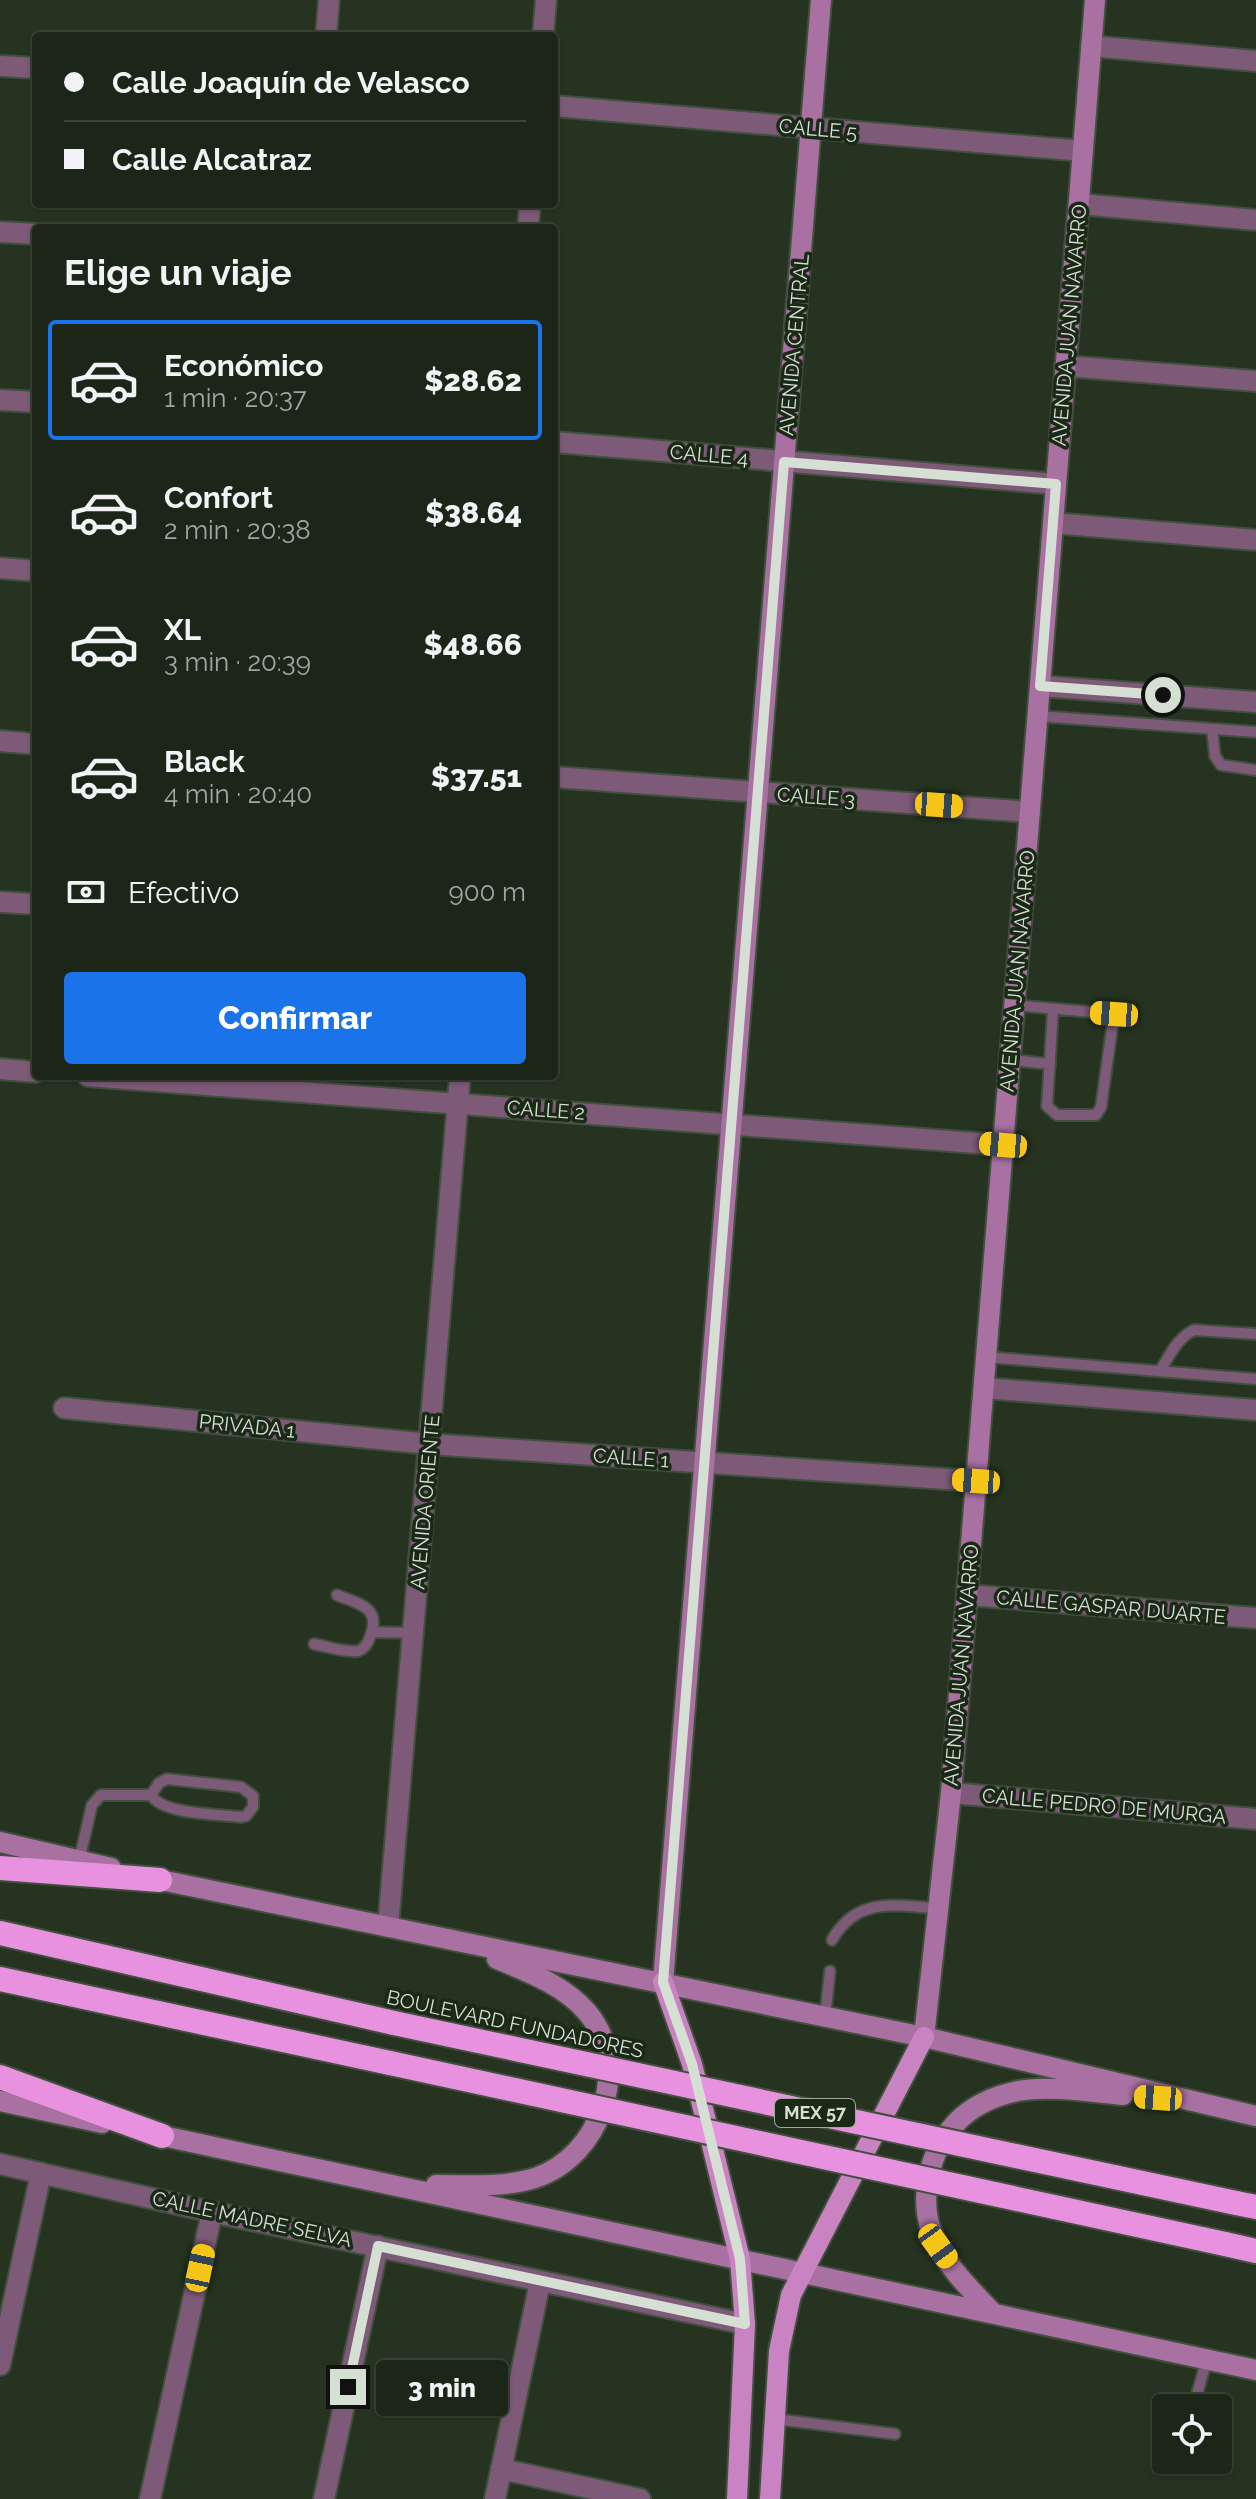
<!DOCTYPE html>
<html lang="es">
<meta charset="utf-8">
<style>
:root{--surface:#1c2618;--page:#293225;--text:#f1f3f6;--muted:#a0a5a2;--line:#3a4337;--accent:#1a73e8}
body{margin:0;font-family:Raleway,sans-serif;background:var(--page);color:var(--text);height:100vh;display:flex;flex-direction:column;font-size:30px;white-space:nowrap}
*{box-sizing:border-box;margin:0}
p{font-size:26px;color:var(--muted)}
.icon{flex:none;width:44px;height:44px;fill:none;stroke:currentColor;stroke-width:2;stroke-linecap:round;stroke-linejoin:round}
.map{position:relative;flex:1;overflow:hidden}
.side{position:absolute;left:32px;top:224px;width:526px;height:856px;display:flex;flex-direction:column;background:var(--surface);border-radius:8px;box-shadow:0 2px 6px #0004,0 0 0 2px var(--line)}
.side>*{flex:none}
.hud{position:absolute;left:32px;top:32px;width:526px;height:176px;border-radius:8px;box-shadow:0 2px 6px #0004,0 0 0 2px var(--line);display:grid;align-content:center;height:176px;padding:0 32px;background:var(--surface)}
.controls{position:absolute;left:1152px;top:2394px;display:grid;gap:16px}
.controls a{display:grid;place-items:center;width:80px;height:80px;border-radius:8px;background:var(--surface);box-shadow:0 2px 6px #0004,0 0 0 2px var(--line);font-size:40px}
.end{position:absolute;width:36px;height:36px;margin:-18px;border:10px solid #d6dfd3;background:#111;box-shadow:0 0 0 4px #111}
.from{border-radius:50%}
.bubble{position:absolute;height:56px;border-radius:8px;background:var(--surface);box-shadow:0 2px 6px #0004,0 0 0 2px var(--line);font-size:26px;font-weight:800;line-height:56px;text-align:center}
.car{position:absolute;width:24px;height:48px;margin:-24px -12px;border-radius:10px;box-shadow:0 0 6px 2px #0007;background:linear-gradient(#f5c518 24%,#345 0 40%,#f5c518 0 76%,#345 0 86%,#f5c518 0)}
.hud b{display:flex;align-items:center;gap:28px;height:76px;font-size:30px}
.hud b+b{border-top:2px solid var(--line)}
.hud i{width:20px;height:20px;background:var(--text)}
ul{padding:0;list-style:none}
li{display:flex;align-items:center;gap:24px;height:120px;margin:0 16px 12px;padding:0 16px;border:4px solid transparent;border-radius:8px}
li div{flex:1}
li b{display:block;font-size:30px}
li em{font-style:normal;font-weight:800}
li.active{border-color:var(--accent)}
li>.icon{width:72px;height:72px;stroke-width:1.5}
h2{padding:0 32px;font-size:36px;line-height:96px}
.pay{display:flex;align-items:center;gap:20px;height:88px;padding:0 32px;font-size:30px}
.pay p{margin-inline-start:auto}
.button{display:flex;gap:16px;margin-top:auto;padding:16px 32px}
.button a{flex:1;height:92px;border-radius:8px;background:var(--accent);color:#fff;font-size:32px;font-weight:800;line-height:92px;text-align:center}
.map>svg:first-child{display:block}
</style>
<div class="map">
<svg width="1256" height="2499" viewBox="0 0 1256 2499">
<rect width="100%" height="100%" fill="#253320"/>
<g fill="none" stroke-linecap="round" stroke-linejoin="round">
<!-- lane casing -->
<g stroke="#414f3d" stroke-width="14">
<g id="lane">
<polyline points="1037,716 1256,732"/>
<polyline points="1212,729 1215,756 1221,765 1256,770"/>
<polyline points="1014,1005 1114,1014 1101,1107 1096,1115 1057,1115 1047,1106 1053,1009"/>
<polyline points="1010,1060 1050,1064"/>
<polyline points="986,1357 1256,1379"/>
<path d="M 1160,1371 C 1170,1355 1177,1338 1194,1330 L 1256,1334"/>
<polyline points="372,1632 414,1633"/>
<path d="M 314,1644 C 326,1646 345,1653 358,1651 C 365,1649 368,1643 370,1637 C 382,1607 359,1604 337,1595"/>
<path d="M 79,1861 L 92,1805 L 101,1795 L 151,1795 C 163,1815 219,1814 241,1817 L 246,1816 L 253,1807 L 253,1796 L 241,1787 L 167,1779 L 159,1783 L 151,1795"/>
<path d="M 832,1940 C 857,1896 895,1906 938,1908"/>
<polyline points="825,2017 830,1971"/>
<polyline points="1193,2408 1207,2359"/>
<polyline points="775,2419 895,2434"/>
</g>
</g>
<!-- street casing -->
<g stroke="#414f3d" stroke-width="24">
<g id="street">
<polyline points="326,36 329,0"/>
<polyline points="543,36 546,0"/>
<polyline points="1091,46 1256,61"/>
<polyline points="0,66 36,68"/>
<polyline points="554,106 1083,151"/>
<polyline points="1080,204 1256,220"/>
<polyline points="528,228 530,204"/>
<polyline points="0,232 36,234"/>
<polyline points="1065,366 1256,381"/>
<polyline points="0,400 36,402"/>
<polyline points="554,442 1056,484"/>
<polyline points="1053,523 1256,540"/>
<polyline points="0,568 36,571"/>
<polyline points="1040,686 1256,702"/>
<polyline points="0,741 36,744"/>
<polyline points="554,777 1030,812"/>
<polyline points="0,902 36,904"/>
<polyline points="0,1069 36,1072"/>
<polyline points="88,1076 1003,1145"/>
<polyline points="984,1388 1256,1410"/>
<polyline points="64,1408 430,1444 976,1481"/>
<polyline points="967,1595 1256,1618"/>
<polyline points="951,1793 1256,1819"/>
<polyline points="388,1927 460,1076"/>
<polyline points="0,2164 212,2212 745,2324"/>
<polyline points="0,2365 41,2173"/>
<polyline points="501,2469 640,2499"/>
<polyline points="150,2499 212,2212"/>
<polyline points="324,2499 378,2246"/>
<polyline points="495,2499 540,2282"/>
</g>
</g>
<!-- secondary casing -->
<g stroke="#414f3d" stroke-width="24">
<g id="secondary">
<polyline points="0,1842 111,1868"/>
<polyline points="146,1877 924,2037 1256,2116"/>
<polyline points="663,1982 821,0"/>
<polyline points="924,2037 951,1793 1095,0"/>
<polyline points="0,2101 102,2123"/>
<path d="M 149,2133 C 517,2213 887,2289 1256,2370"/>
<path d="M 436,2185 C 468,2185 503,2188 535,2178 C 600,2157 633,2066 587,2012 C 564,1985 528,1972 497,1959"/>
<path d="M 993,2313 C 974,2293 951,2271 938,2246 C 915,2205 927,2149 962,2117 C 978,2103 998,2095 1018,2091 C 1046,2085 1093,2092 1123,2095"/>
</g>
</g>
<!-- primary casing -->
<g stroke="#414f3d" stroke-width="24">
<g id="primary">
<polyline points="663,1982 692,2064 740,2259 745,2324 737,2499"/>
<polyline points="770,2499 779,2351 791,2295 924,2037"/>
</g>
</g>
<!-- highway casing -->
<g stroke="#414f3d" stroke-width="28">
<g id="highway">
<polyline points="0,1868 160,1880"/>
<polyline points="0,1933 394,2023"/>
<polyline points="0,1979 390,2063"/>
<polyline points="0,2077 162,2136"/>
<polyline points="1236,2203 1256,2207"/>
<polyline points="1225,2244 1256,2251"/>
</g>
</g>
<!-- lane -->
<use href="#lane" stroke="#7c5a78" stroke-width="10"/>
<!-- street -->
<use href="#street" stroke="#7c5a78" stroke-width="20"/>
<!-- secondary -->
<use href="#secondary" stroke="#a871a2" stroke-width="20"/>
<!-- primary -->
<use href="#primary" stroke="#c983c2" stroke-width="20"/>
<!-- highway -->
<use href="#highway" stroke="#e892df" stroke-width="24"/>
<!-- highway-bridge casing -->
<g stroke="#414f3d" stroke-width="28" stroke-linecap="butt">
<g id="highway-bridge">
<polyline points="394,2023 1236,2203"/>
<polyline points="390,2063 1225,2244"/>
</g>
</g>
<!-- highway-bridge -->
<use href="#highway-bridge" stroke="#e892df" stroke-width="24"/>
</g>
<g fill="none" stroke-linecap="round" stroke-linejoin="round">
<!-- route -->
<polyline stroke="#d6dfd3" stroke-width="10" points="348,2387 378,2246 745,2324 740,2259 692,2064 663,1982 784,462 1056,484 1040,686 1163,695"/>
</g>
<g text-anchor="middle" stroke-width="7" stroke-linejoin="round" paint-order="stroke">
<!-- shield labels -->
<rect fill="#1b2917" stroke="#9ea89b" stroke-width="2" x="775" y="2099" width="80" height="28" rx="6"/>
<g font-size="18" font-weight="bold" fill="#d6dfd3">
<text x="815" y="2119">MEX 57</text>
</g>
<!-- street labels -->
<g font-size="20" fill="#d6dfd3" stroke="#1b2917">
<text transform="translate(818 129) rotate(5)" y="7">CALLE 5</text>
<text transform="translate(1069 325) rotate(-85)" y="7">AVENIDA JUAN NAVARRO</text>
<text transform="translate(794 345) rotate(-85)" y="7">AVENIDA CENTRAL</text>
<text transform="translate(709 455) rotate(5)" y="7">CALLE 4</text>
<text transform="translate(816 797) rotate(4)" y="7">CALLE 3</text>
<text transform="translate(1017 971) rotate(-85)" y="7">AVENIDA JUAN NAVARRO</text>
<text transform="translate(546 1110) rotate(4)" y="7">CALLE 2</text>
<text transform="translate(247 1426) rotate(6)" y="7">PRIVADA 1</text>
<text transform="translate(631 1458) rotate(4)" y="7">CALLE 1</text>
<text transform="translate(425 1502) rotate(-85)" y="7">AVENIDA ORIENTE</text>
<text transform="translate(1111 1607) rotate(5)" y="7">CALLE GASPAR DUARTE</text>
<text transform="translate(961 1665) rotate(-85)" y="7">AVENIDA JUAN NAVARRO</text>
<text transform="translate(1104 1806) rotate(5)" y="7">CALLE PEDRO DE MURGA</text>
<text transform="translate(515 2024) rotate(12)" y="7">BOULEVARD FUNDADORES</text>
<text transform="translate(252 2219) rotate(12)" y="7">CALLE MADRE SELVA</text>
</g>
</g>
</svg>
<div class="controls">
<a><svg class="icon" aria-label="locate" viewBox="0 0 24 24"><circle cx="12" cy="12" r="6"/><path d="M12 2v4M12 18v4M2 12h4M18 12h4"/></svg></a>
</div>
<i class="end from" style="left:1163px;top:695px"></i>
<i class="end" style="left:348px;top:2387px"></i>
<div class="bubble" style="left:376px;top:2360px;width:132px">3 min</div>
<i class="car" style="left:939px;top:805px;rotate:94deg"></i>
<i class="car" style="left:1114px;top:1014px;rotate:274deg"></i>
<i class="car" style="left:1003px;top:1145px;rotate:275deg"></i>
<i class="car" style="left:976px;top:1481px;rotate:274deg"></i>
<i class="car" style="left:1158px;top:2098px;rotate:274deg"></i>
<i class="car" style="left:938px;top:2246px;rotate:144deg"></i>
<i class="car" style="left:200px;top:2268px;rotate:12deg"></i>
<div class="hud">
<b><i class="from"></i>Calle Joaquín de Velasco</b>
<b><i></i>Calle Alcatraz</b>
</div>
<section class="side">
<h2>Elige un viaje</h2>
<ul>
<li class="active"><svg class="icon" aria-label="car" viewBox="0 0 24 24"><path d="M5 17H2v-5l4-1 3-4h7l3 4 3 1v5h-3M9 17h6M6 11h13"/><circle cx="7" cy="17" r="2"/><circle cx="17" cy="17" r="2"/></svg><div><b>Económico</b><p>1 min · 20:37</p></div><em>$28.62</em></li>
<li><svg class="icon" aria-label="car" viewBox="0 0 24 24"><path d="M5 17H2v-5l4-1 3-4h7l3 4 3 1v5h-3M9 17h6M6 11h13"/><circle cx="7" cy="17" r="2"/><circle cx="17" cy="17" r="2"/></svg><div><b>Confort</b><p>2 min · 20:38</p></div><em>$38.64</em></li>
<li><svg class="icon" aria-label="car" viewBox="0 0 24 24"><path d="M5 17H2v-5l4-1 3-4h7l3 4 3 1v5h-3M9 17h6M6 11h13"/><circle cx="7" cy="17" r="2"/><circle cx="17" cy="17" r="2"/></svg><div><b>XL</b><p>3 min · 20:39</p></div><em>$48.66</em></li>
<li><svg class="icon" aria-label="car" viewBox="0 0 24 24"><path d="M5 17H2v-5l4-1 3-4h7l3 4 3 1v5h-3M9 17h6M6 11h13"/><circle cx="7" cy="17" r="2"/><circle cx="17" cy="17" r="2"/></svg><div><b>Black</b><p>4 min · 20:40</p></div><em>$37.51</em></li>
</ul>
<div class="pay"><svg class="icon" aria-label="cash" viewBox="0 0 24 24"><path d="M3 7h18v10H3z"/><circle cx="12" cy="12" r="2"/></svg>Efectivo<p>900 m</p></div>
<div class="button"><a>Confirmar</a></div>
</section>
</div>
